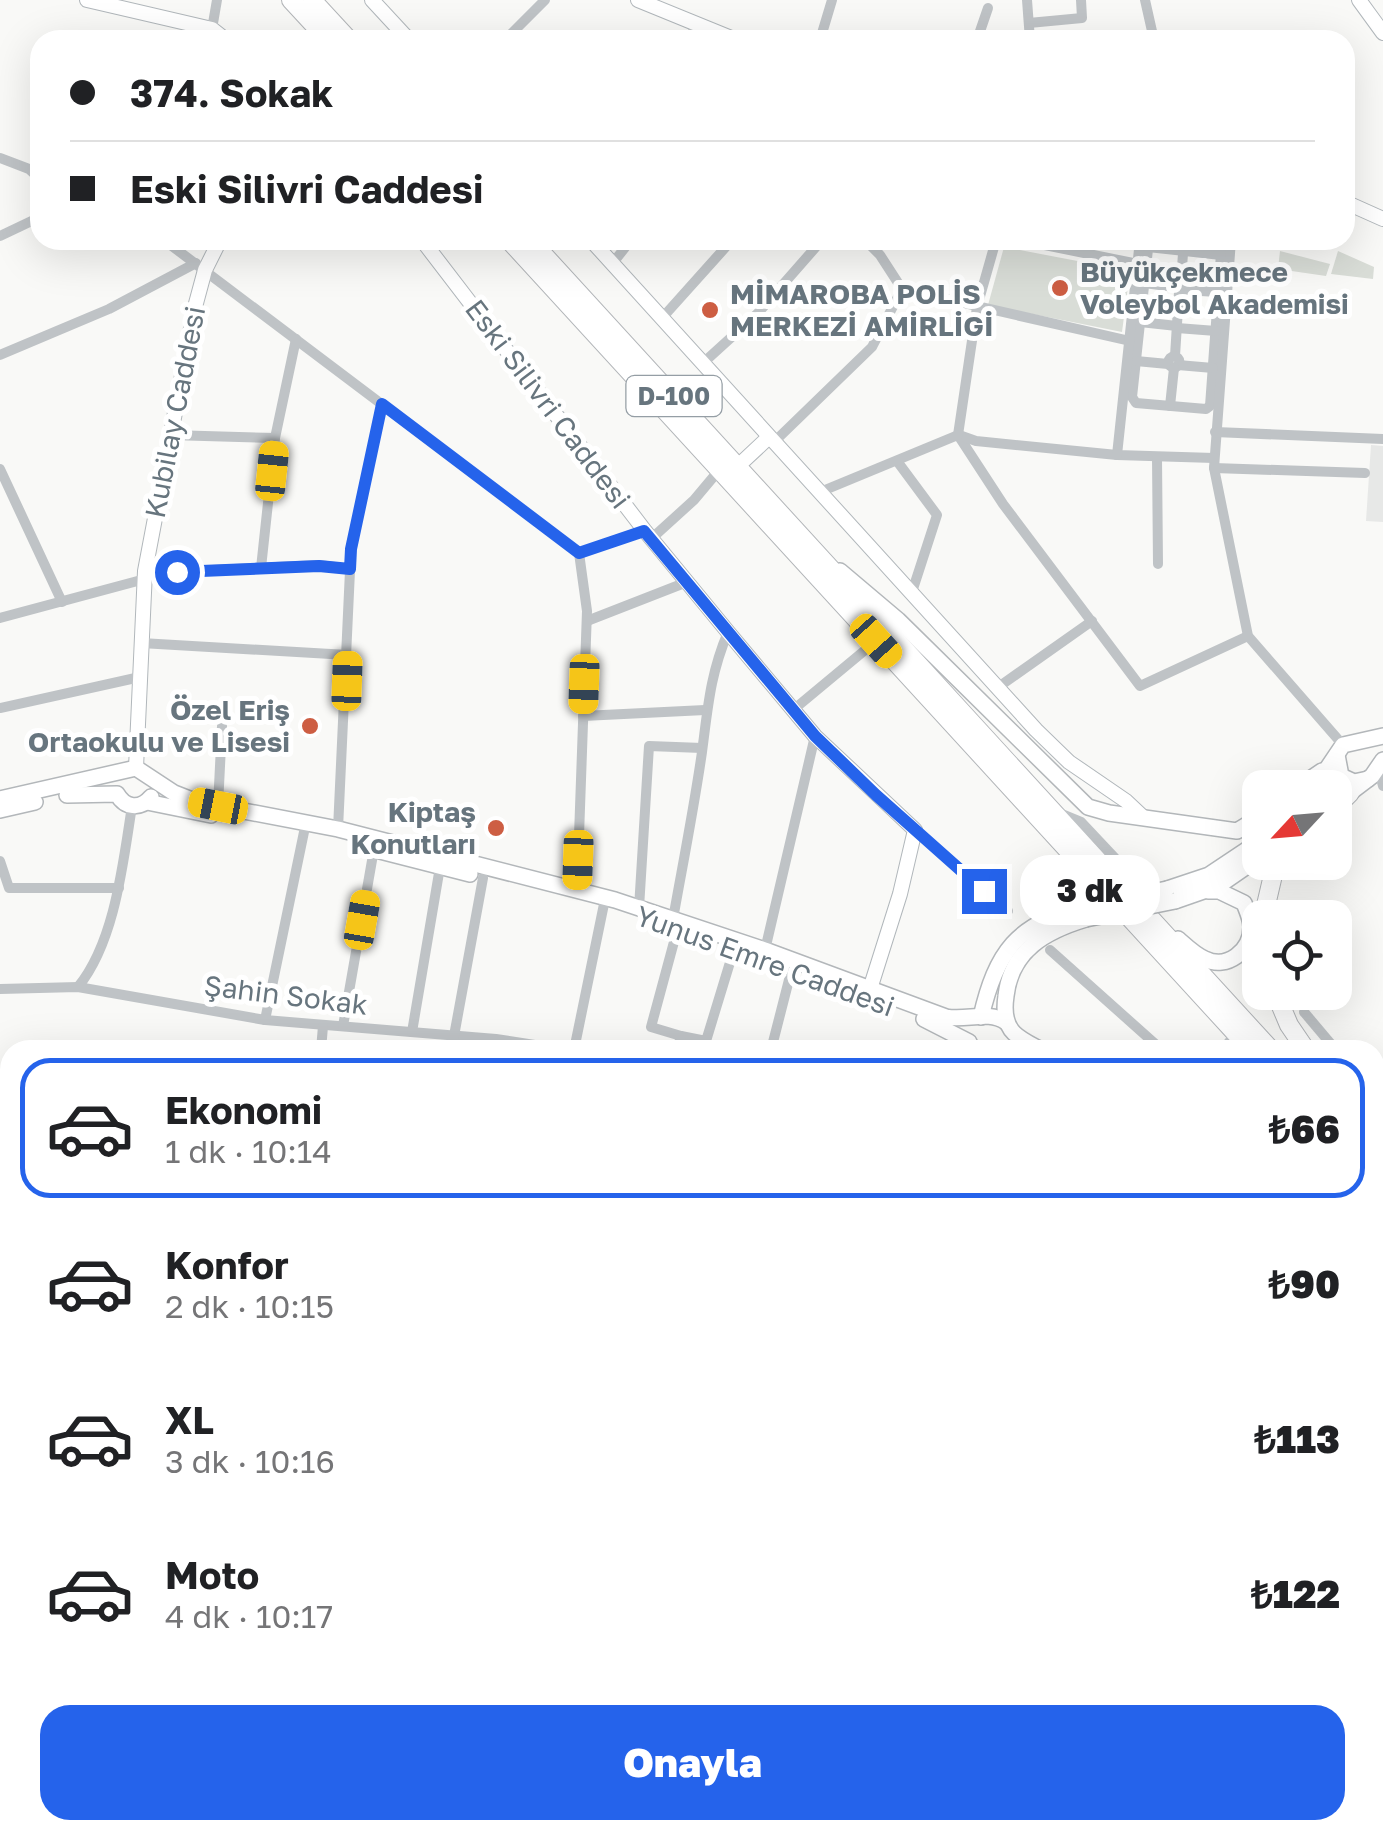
<!DOCTYPE html>
<html lang="tr">
<meta charset="utf-8">
<style>
:root{--surface:#fff;--page:#f6f6f6;--text:#202124;--muted:#757577;--line:#e0e0e0;--accent:#2563eb}
body{margin:0;font-family:"Golos Text",sans-serif;background:var(--page);color:var(--text);height:100vh;display:flex;flex-direction:column;font-size:38px;white-space:nowrap}
*{box-sizing:border-box;margin:0}
p{font-size:32px;color:var(--muted)}
.icon{flex:none;width:55px;height:55px;fill:none;stroke:currentColor;stroke-width:2;stroke-linecap:round;stroke-linejoin:round}
.map{position:relative;flex:1;overflow:hidden}
.sheet{position:absolute;left:0px;top:1040px;width:1385px;height:800px;display:flex;flex-direction:column;background:var(--surface);border-radius:30px 30px 0 0;box-shadow:0 10px 40px #0002}
.sheet>*{flex:none}
.top-card{position:absolute;left:30px;top:30px;width:1325px;height:220px;border-radius:30px;box-shadow:0 10px 40px #0002;display:grid;align-content:center;height:220px;padding:0 40px;background:var(--surface)}
.needle{width:65px;rotate:244deg}
.fabs{position:absolute;left:1242px;top:770px;display:grid;gap:20px}
.fabs a{display:grid;place-items:center;width:110px;height:110px;border-radius:20px;background:var(--surface);box-shadow:0 10px 40px #0002;font-size:50px}
.end{position:absolute;width:45px;height:45px;margin:-22px;border:12px solid #2563eb;background:#fff;box-shadow:0 0 0 5px #fff}
.from{border-radius:50%}
.bubble{position:absolute;height:70px;border-radius:30px;background:var(--surface);box-shadow:0 10px 40px #0002;font-size:32px;font-weight:800;line-height:70px;text-align:center}
.car{position:absolute;width:30px;height:60px;margin:-30px -15px;border-radius:12px;box-shadow:0 0 8px 2px #0007;background:linear-gradient(#f5c518 24%,#345 0 40%,#f5c518 0 76%,#345 0 86%,#f5c518 0)}
.top-card b{display:flex;align-items:center;gap:35px;height:95px;font-size:38px}
.top-card b+b{border-top:2px solid var(--line)}
.top-card i{width:25px;height:25px;background:var(--text)}
ul{padding:18px 0 0;list-style:none}
li{display:flex;align-items:center;gap:30px;height:140px;margin:0 20px 15px;padding:0 20px;border:5px solid transparent;border-radius:30px}
li div{flex:1}
li b{display:block;font-size:38px}
li em{font-style:normal;font-weight:800}
li.current{border-color:var(--accent)}
li>.icon{width:90px;height:90px;stroke-width:1.5}
.primary-button{display:flex;gap:20px;margin-top:auto;padding:20px 40px}
.primary-button a{flex:1;height:115px;border-radius:30px;background:var(--accent);color:#fff;font-size:40px;font-weight:800;line-height:115px;text-align:center}
.map>svg:first-child{display:block}
</style>
<div class="map">
<svg width="1383" height="1840" viewBox="0 0 1383 1840">
<rect width="100%" height="100%" fill="#f9f9f7"/>
<!-- built -->
<polygon fill="#e7e8e7" points="1371,445 1383,446 1383,522 1366,521"/>
<!-- green -->
<g fill="#d9ddd7">
<polygon points="1004,247 1130,271 1122,332 988,305"/>
<polygon points="1280,251 1330,264 1326,276 1278,269"/>
<polygon points="1338,251 1374,267 1373,279 1331,274"/>
</g>
<g fill="none" stroke-linecap="round" stroke-linejoin="round">
<!-- secondary casing -->
<g stroke="#b1b7bb" stroke-width="16">
<g id="secondary">
<polyline points="87,0 212,29 226,40"/>
<polyline points="372,0 409,40"/>
<polyline points="638,0 736,40"/>
<polyline points="1359,0 1383,33"/>
<polyline points="1345,202 1383,219"/>
<polyline points="422,240 645,531 728,632 815,736 915,830 900,894 870,989"/>
<polyline points="591,240 1036,730 1069,762 1126,801 1143,817"/>
<polyline points="738,466 769,437"/>
<polyline points="136,768 145,571 195,307 205,270 220,240"/>
<polyline points="734,1840 737,1830"/>
<polyline points="746,1840 749,1830"/>
</g>
</g>
<!-- primary casing -->
<g stroke="#b3b7ba" stroke-width="18">
<g id="primary">
<polyline points="840,571 898,620 1088,807 1109,813 1237,831 1260,817"/>
<polyline points="1337,755 1341,776 1354,782 1368,779"/>
<polyline points="1297,788 1322,771"/>
<polyline points="1314,788 1343,745 1383,736"/>
<path d="M 67,795 L 117,794 C 125,808 140,810 151,797"/>
<polyline points="1343,798 1372,776 1383,760"/>
<path d="M 0,799 L 136,768 L 174,793 L 197,802 L 338,829 L 615,900 L 765,950 L 946,1017 C 967,1021 988,1010 1006,1022"/>
<polyline points="147,802 211,815"/>
<polyline points="0,810 35,802"/>
<polyline points="376,850 470,874"/>
<polyline points="1167,889 1209,875 1260,841"/>
<polyline points="1175,901 1218,886 1260,857"/>
<path d="M 1178,939 C 1186,946 1195,955 1205,959 C 1227,970 1251,951 1251,927 C 1251,919 1247,911 1244,903 L 1219,891 L 1208,891"/>
<path d="M 981,1017 C 996,952 1017,924 1082,907"/>
<polyline points="924,1019 969,1042"/>
<path d="M 1041,1050 C 1032,1045 1021,1040 1014,1033 C 1004,1023 1004,1009 1006,996 C 1011,950 1046,931 1086,919"/>
<polyline points="1375,1241 1383,1248"/>
</g>
</g>
<!-- highway casing -->
<g stroke="#b3b6b9" stroke-width="20">
<g id="highway">
<polyline points="291,0 328,40"/>
<polyline points="312,0 349,40"/>
<polyline points="509,240 1251,1050"/>
<polyline points="530,240 1271,1050"/>
<polyline points="1335,808 1350,793"/>
<polyline points="1263,918 1273,875 1282,862"/>
<polyline points="1275,992 1289,1025 1306,1050"/>
<polyline points="1375,1139 1383,1149"/>
<polyline points="1375,1165 1383,1174"/>
<polyline points="1375,1187 1383,1196"/>
</g>
</g>
<!-- street -->
<g stroke="#bfc3c6" stroke-width="10">
<polyline points="1027,0 1030,40"/>
<polyline points="1145,0 1154,40"/>
<polyline points="1029,23 1082,18 1081,0"/>
<polyline points="212,29 217,0"/>
<polyline points="505,40 545,0"/>
<polyline points="686,40 698,26"/>
<polyline points="820,40 832,0"/>
<polyline points="977,40 988,8"/>
<polyline points="0,158 29,169 40,179"/>
<polyline points="0,236 40,217"/>
<polyline points="164,240 579,553"/>
<polyline points="872,240 869,244 880,255 902,289"/>
<polyline points="1020,240 1138,264"/>
<polyline points="1149,240 1132,397 1136,403 1206,409 1210,406 1222,240"/>
<polyline points="1231,240 1214,468 1248,636 1343,745"/>
<polyline points="1148,247 1221,255"/>
<polyline points="612,264 631,240"/>
<polyline points="1181,281 1184,240"/>
<polyline points="1144,283 1175,287"/>
<polyline points="902,289 1130,341"/>
<polyline points="1184,290 1218,292"/>
<polyline points="663,317 732,240"/>
<polyline points="1140,322 1177,326"/>
<polyline points="1177,328 1216,331"/>
<polyline points="0,355 109,309 196,263"/>
<polyline points="1175,356 1179,292"/>
<circle cx="1174" cy="362" r="5.5"/>
<polyline points="1136,361 1168,364"/>
<polyline points="703,363 757,314 822,240"/>
<polyline points="1178,365 1213,368"/>
<polyline points="1170,406 1174,368"/>
<polyline points="1215,432 1383,439"/>
<polyline points="170,435 275,438"/>
<polyline points="958,435 1003,504 1140,686 1248,636"/>
<polyline points="958,435 977,307 996,240"/>
<polyline points="959,435 976,441 1117,455 1214,458"/>
<polyline points="774,442 872,347 902,289"/>
<polyline points="1117,455 1140,240"/>
<polyline points="1157,458 1158,564"/>
<polyline points="897,461 937,515 912,592"/>
<polyline points="1214,468 1365,473"/>
<polyline points="0,469 62,602"/>
<polyline points="820,492 958,435"/>
<polyline points="651,539 694,500 720,469"/>
<polyline points="579,553 645,531"/>
<polyline points="261,568 275,438 296,339"/>
<polyline points="145,573 319,565 351,569"/>
<polyline points="0,618 145,579"/>
<polyline points="587,621 687,582"/>
<polyline points="141,643 348,655"/>
<polyline points="997,688 1092,621"/>
<polyline points="0,708 140,677"/>
<polyline points="793,710 876,641"/>
<polyline points="583,716 705,710"/>
<polyline points="1378,767 1383,786"/>
<polyline points="218,806 222,726"/>
<polyline points="1059,813 1081,822 1128,872 1126,893"/>
<polyline points="338,829 351,549 382,405"/>
<polyline points="915,830 1008,911"/>
<polyline points="0,861 9,888 119,888"/>
<polyline points="577,892 587,611 579,553"/>
<polyline points="639,908 649,746 702,748"/>
<path d="M 673,919 C 683,863 694,808 702,752 C 708,707 710,675 728,632"/>
<polyline points="765,950 815,736"/>
<polyline points="1050,950 1162,1050"/>
<path d="M 78,987 C 115,942 123,863 132,806"/>
<polyline points="0,989 78,987 265,1020 496,1039 567,1050"/>
<polyline points="1304,1012 1336,1050"/>
<polyline points="265,1020 304,832"/>
<polyline points="343,1026 374,849"/>
<polyline points="412,1032 440,867"/>
<polyline points="454,1036 483,878"/>
<polyline points="681,1036 706,1041 735,946"/>
<polyline points="321,1050 323,1026"/>
<polyline points="574,1050 604,904"/>
<polyline points="677,1050 681,1036 651,1027 678,927"/>
<polyline points="771,1050 792,968"/>
<polyline points="1222,1050 1236,1034"/>
<polyline points="1375,1076 1383,1068"/>
<polyline points="1375,1097 1383,1106"/>
<polyline points="0,1118 10,1118"/>
<polyline points="0,1278 10,1277"/>
<polyline points="1375,1348 1383,1347"/>
<polyline points="1375,1372 1382,1432 1375,1434"/>
<polyline points="0,1413 10,1414"/>
<polyline points="1375,1469 1383,1492"/>
<polyline points="1375,1512 1383,1511"/>
<polyline points="0,1626 10,1627"/>
<polyline points="1375,1680 1383,1673"/>
<polyline points="281,1830 420,1840"/>
<polyline points="1362,1830 1383,1836"/>
<polyline points="206,1840 207,1830"/>
<polyline points="456,1840 457,1830"/>
<polyline points="564,1840 565,1830"/>
<polyline points="627,1840 628,1830"/>
<polyline points="859,1840 861,1830"/>
<polyline points="1194,1840 1201,1830"/>
</g>
<!-- secondary -->
<use href="#secondary" stroke="#fff" stroke-width="14"/>
<!-- primary -->
<use href="#primary" stroke="#fff" stroke-width="15"/>
<!-- highway -->
<use href="#highway" stroke="#fff" stroke-width="18"/>
<!-- primary-bridge casing -->
<g stroke="#b3b7ba" stroke-width="18" stroke-linecap="butt">
<g id="primary-bridge">
<polyline points="1082,907 1167,889"/>
<polyline points="1086,919 1175,901"/>
</g>
</g>
<!-- primary-bridge -->
<use href="#primary-bridge" stroke="#fff" stroke-width="15"/>
</g>
<g fill="none" stroke-linecap="round" stroke-linejoin="round">
<!-- route -->
<polyline stroke="#2563eb" stroke-width="12" points="177,572 319,566 350,569 351,549 382,404 579,553 644,531 815,736 876,795 984,891"/>
</g>
<!-- markers -->
<g fill="#cd5e43" stroke="#fff" stroke-width="4">
<circle cx="1060" cy="288" r="10"/>
<circle cx="710" cy="310" r="10"/>
<circle cx="310" cy="726" r="10"/>
<circle cx="496" cy="828" r="10"/>
</g>
<g text-anchor="middle" stroke-width="10" stroke-linejoin="round" paint-order="stroke">
<!-- shield labels -->
<rect fill="#fff" stroke="#959ea5" stroke-width="2.5" x="626.5" y="376" width="95" height="40" rx="8"/>
<g font-size="25" font-weight="bold" fill="#67757e">
<text x="674" y="405">D-100</text>
</g>
<!-- poi labels -->
<g font-size="28" font-weight="bold" fill="#67757e" stroke="#fff" text-anchor="start">
<text x="1080" y="282">Büyükçekmece<tspan x="1080" dy="32">Voleybol Akademisi</tspan></text>
<text x="730" y="304">MİMAROBA POLİS<tspan x="730" dy="32">MERKEZİ AMİRLİĞİ</tspan></text>
<text x="290" y="720" text-anchor="end">Özel Eriş<tspan x="290" dy="32">Ortaokulu ve Lisesi</tspan></text>
<text x="476" y="822" text-anchor="end">Kiptaş<tspan x="476" dy="32">Konutları</tspan></text>
</g>
<!-- street labels -->
<g font-size="28" fill="#67757e" stroke="#fff">
<text transform="translate(548 404) rotate(53)" y="10">Eski Silivri Caddesi</text>
<text transform="translate(175 412) rotate(-79)" y="10">Kubilay Caddesi</text>
<text transform="translate(765 961) rotate(20)" y="10">Yunus Emre Caddesi</text>
<text transform="translate(286 995) rotate(7)" y="10">Şahin Sokak</text>
</g>
</g>
</svg>
<div class="fabs">
<a><svg class="needle" viewBox="-14 -14 28 28"><path d="M0-13l5 13h-10z" fill="#e53935"/><path d="M0 13l5-13h-10z" fill="#757577"/></svg></a>
<a><svg class="icon" aria-label="locate" viewBox="0 0 24 24"><circle cx="12" cy="12" r="6"/><path d="M12 2v4M12 18v4M2 12h4M18 12h4"/></svg></a>
</div>
<i class="end from" style="left:177px;top:572px"></i>
<i class="end" style="left:984px;top:891px"></i>
<div class="bubble" style="left:1020px;top:855px;width:140px">3 dk</div>
<i class="car" style="left:272px;top:471px;rotate:6deg"></i>
<i class="car" style="left:876px;top:641px;rotate:138deg"></i>
<i class="car" style="left:347px;top:681px;rotate:2deg"></i>
<i class="car" style="left:584px;top:684px;rotate:182deg"></i>
<i class="car" style="left:218px;top:806px;rotate:281deg"></i>
<i class="car" style="left:578px;top:860px;rotate:182deg"></i>
<i class="car" style="left:362px;top:920px;rotate:10deg"></i>
<div class="top-card">
<b><i class="from"></i>374. Sokak</b>
<b><i></i>Eski Silivri Caddesi</b>
</div>
<section class="sheet">
<ul>
<li class="current"><svg class="icon" aria-label="car" viewBox="0 0 24 24"><path d="M5 17H2v-5l4-1 3-4h7l3 4 3 1v5h-3M9 17h6M6 11h13"/><circle cx="7" cy="17" r="2"/><circle cx="17" cy="17" r="2"/></svg><div><b>Ekonomi</b><p>1 dk · 10:14</p></div><em>₺66</em></li>
<li><svg class="icon" aria-label="car" viewBox="0 0 24 24"><path d="M5 17H2v-5l4-1 3-4h7l3 4 3 1v5h-3M9 17h6M6 11h13"/><circle cx="7" cy="17" r="2"/><circle cx="17" cy="17" r="2"/></svg><div><b>Konfor</b><p>2 dk · 10:15</p></div><em>₺90</em></li>
<li><svg class="icon" aria-label="car" viewBox="0 0 24 24"><path d="M5 17H2v-5l4-1 3-4h7l3 4 3 1v5h-3M9 17h6M6 11h13"/><circle cx="7" cy="17" r="2"/><circle cx="17" cy="17" r="2"/></svg><div><b>XL</b><p>3 dk · 10:16</p></div><em>₺113</em></li>
<li><svg class="icon" aria-label="car" viewBox="0 0 24 24"><path d="M5 17H2v-5l4-1 3-4h7l3 4 3 1v5h-3M9 17h6M6 11h13"/><circle cx="7" cy="17" r="2"/><circle cx="17" cy="17" r="2"/></svg><div><b>Moto</b><p>4 dk · 10:17</p></div><em>₺122</em></li>
</ul>
<div class="primary-button"><a>Onayla</a></div>
</section>
</div>
